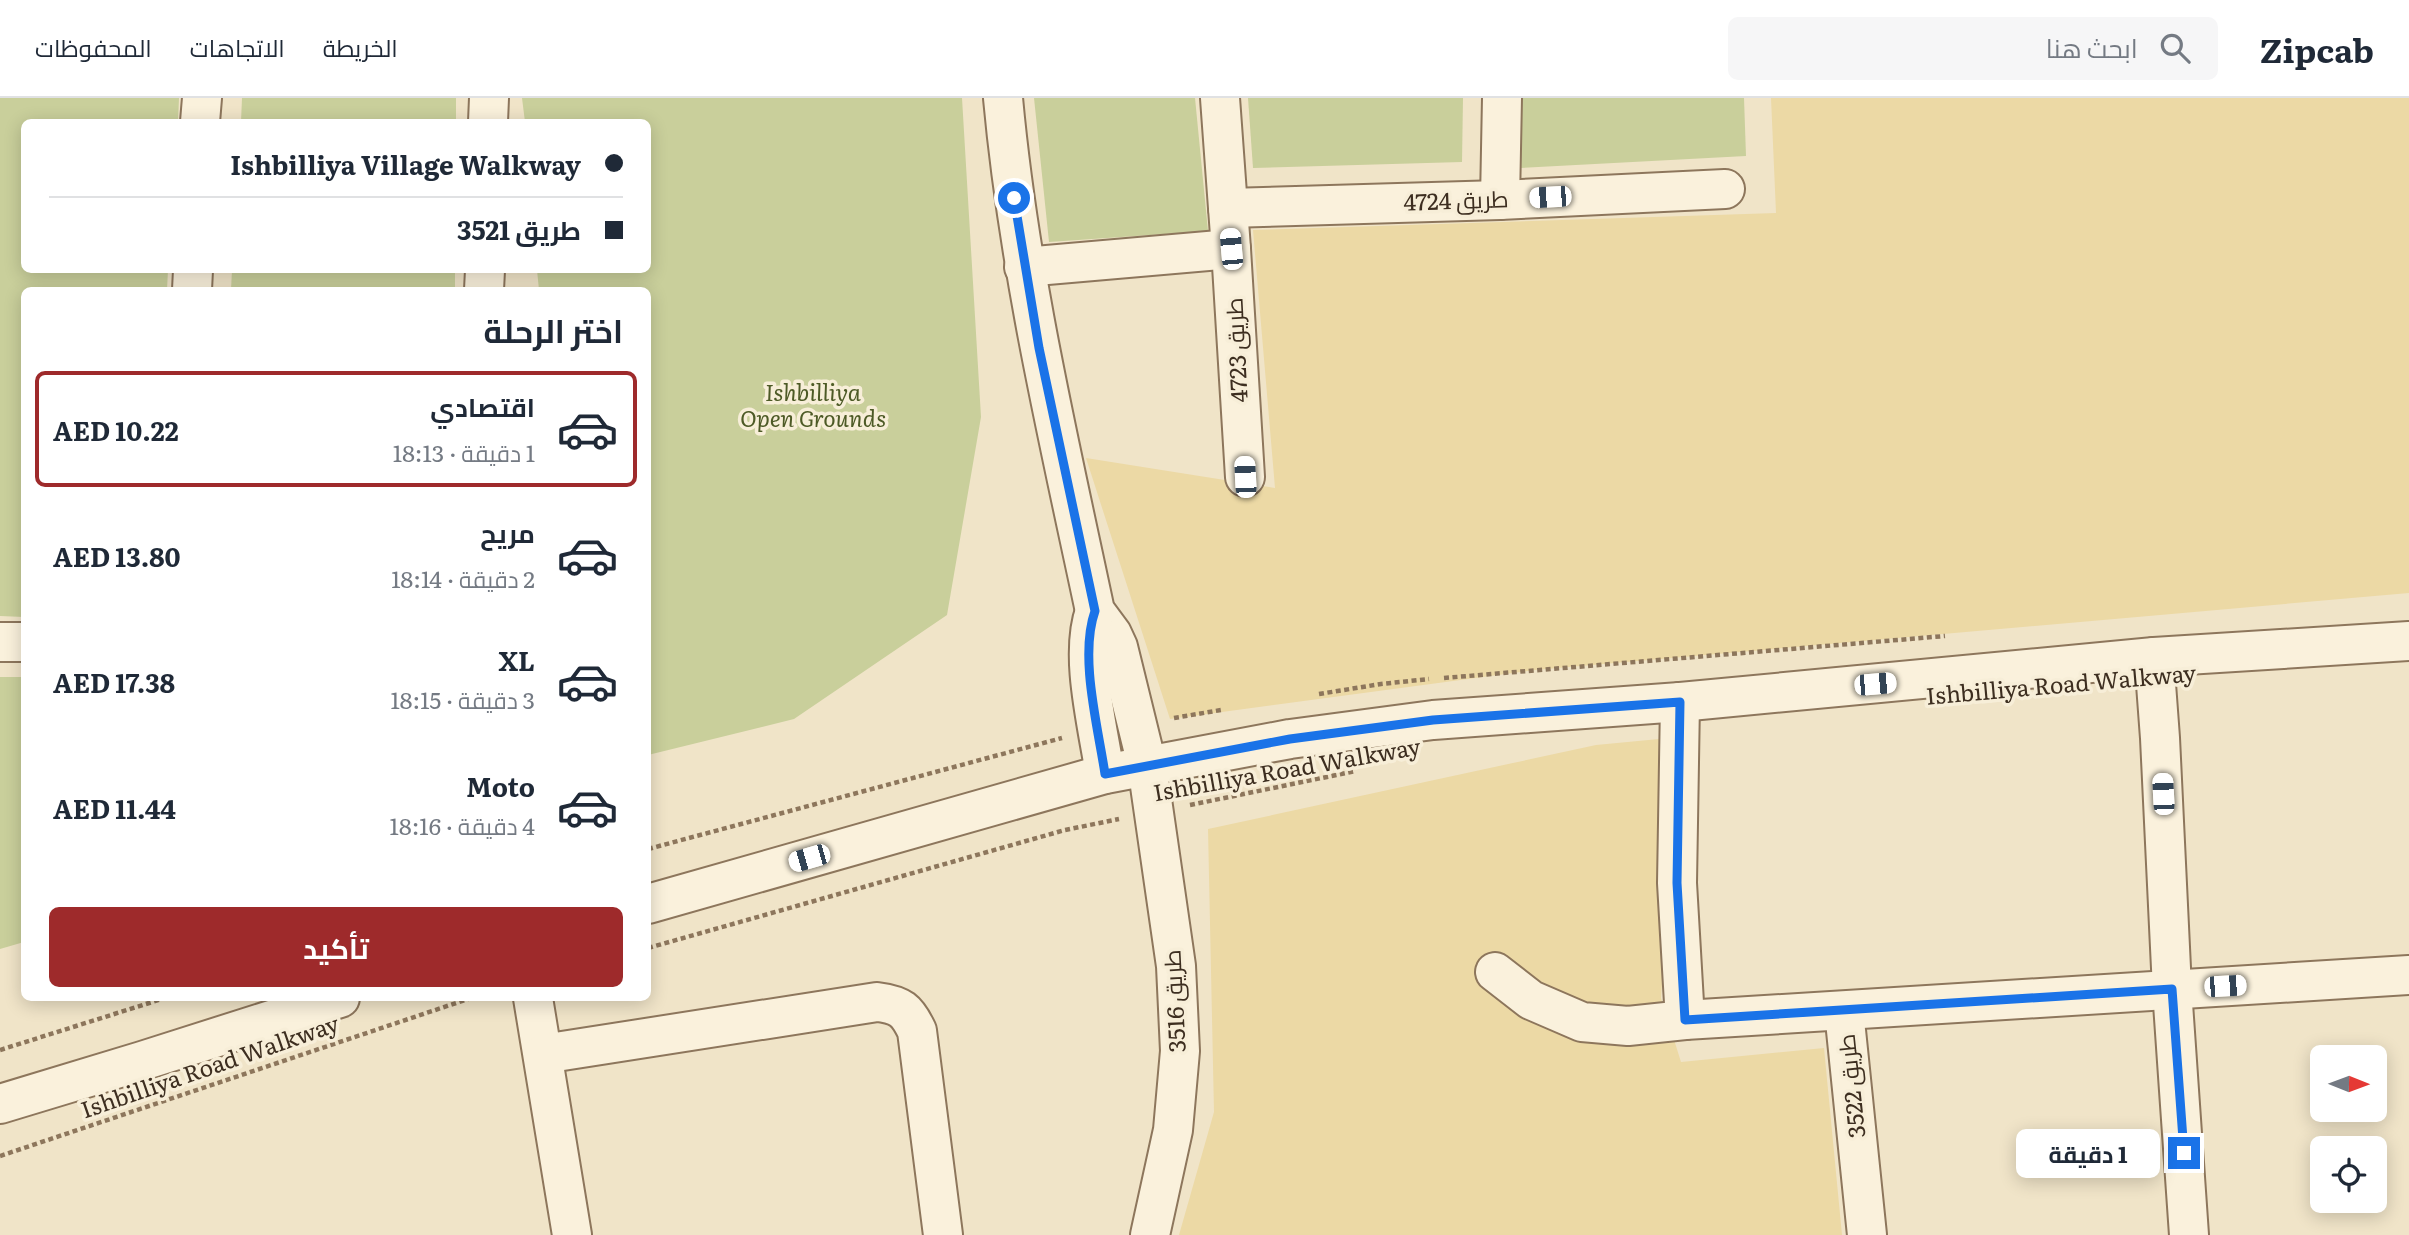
<!DOCTYPE html>
<html lang="ar">
<meta charset="utf-8">
<style>
:root{--surface:#fff;--page:#f6f6f7;--text:#1f2937;--muted:#747a83;--line:#e0e1e3;--accent:#9e2a2b}
body{margin:0;font-family:Literata,Cairo,serif;background:var(--page);color:var(--text);direction:rtl;height:100vh;display:flex;flex-direction:column;font-size:26px;white-space:nowrap}
*{box-sizing:border-box;margin:0}
p{font-size:23px;color:var(--muted)}
.icon{flex:none;width:38px;height:38px;fill:none;stroke:currentColor;stroke-width:2;stroke-linecap:round;stroke-linejoin:round}
.map{position:relative;flex:1;overflow:hidden;direction:ltr}
.sheet{position:absolute;left:21px;top:189px;width:630px;height:714px;display:flex;flex-direction:column;background:var(--surface);border-radius:10px;box-shadow:0 4px 18px #0003;direction:rtl}
.sheet>*{flex:none}
.top-card{position:absolute;left:21px;top:21px;width:630px;height:154px;border-radius:10px;box-shadow:0 4px 18px #0003;direction:rtl;display:grid;align-content:center;height:154px;padding:0 28px;background:var(--surface)}
.needle{width:46px;rotate:91deg}
.tools{position:absolute;left:2310px;top:947px;display:grid;gap:14px}
.tools a{display:grid;place-items:center;width:77px;height:77px;border-radius:10px;background:var(--surface);box-shadow:0 4px 18px #0003;font-size:35px}
.end{position:absolute;width:32px;height:32px;margin:-16px;border:9px solid #1a73e8;background:#fff;box-shadow:0 0 0 4px #fff}
.from{border-radius:50%}
.bubble{position:absolute;height:49px;border-radius:10px;background:var(--surface);box-shadow:0 4px 18px #0003;font-size:23px;font-weight:700;line-height:49px;text-align:center;direction:rtl}
.car{position:absolute;width:21px;height:42px;margin:-21px -10px;border-radius:9px;box-shadow:0 0 5px 2px #0007;background:linear-gradient(#fff 24%,#345 0 40%,#fff 0 76%,#345 0 86%,#fff 0)}
.top-card b{display:flex;align-items:center;gap:24px;height:66px;font-size:26px}
.top-card b+b{border-top:2px solid var(--line)}
.top-card i{width:18px;height:18px;background:var(--text)}
ul{padding:0;list-style:none}
li{display:flex;align-items:center;gap:21px;height:116px;margin:0 14px 10px;padding:0 14px;border:4px solid transparent;border-radius:10px}
li div{flex:1}
li b{display:block;font-size:26px}
li em{font-style:normal;font-weight:700}
li.on{border-color:var(--accent)}
li>.icon{width:63px;height:63px;stroke-width:1.5}
h2{padding:0 28px;font-size:32px;line-height:84px}
.primary-button{display:flex;gap:14px;margin-top:auto;padding:14px 28px}
.primary-button a{flex:1;height:80px;border-radius:10px;background:var(--accent);color:#fff;font-size:28px;font-weight:700;line-height:80px;text-align:center}
header{display:flex;align-items:center;gap:42px;box-sizing:border-box;height:98px;padding:0 35px;background:var(--surface);border-bottom:2px solid var(--line)}
header strong{font-size:33px}
nav{display:flex;gap:38px;margin-inline-start:auto;font-size:24px}
.search{width:490px;height:63px;background:var(--page);display:flex;align-items:center;gap:18px;box-sizing:border-box;padding:0 24px;border-radius:10px;color:var(--muted);font-size:26px}
.map>svg:first-child{display:block}
</style>
<header>
<strong>Zipcab</strong>
<div class="search"><svg class="icon" aria-label="search" viewBox="0 0 24 24"><circle cx="10" cy="10" r="6"/><path d="M15 15l6 6"/></svg>ابحث هنا</div>
<nav><a>الخريطة</a><a>الاتجاهات</a><a>المحفوظات</a></nav>
</header>
<div class="map">
<svg width="2409" height="1137" viewBox="0 0 2409 1137">
<rect width="100%" height="100%" fill="#f0e4c8"/>
<!-- green -->
<g fill="#c9cf9b">
<polygon points="0,0 179,0 178,24 24,24 24,172 168,172 167,192 24,192 24,519 0,518"/>
<polygon points="242,0 456,0 456,24 241,24"/>
<polygon points="522,0 962,0 981,319 947,517 794,621 648,657 648,192 539,192 537,172 648,172 648,24 525,24"/>
<polygon points="1034,0 1195,0 1208,133 1049,144"/>
<polygon points="1248,0 1463,0 1462,64 1253,70"/>
<polygon points="1521,0 1744,0 1746,58 1519,70"/>
<polygon points="232,172 455,172 455,192 231,192"/>
<polygon points="0,579 24,579 24,844 0,851"/>
</g>
<!-- sand -->
<g fill="#ecd9a5">
<polygon points="1771,0 2409,0 2409,495 1535,572 1170,621 1086,360 1275,390 1253,132 1776,115"/>
<polygon points="1680,639 1661,900 1681,964 1824,950 1842,1137 1179,1137 1214,1014 1208,731 1596,647"/>
</g>
<g fill="none" stroke-linecap="round" stroke-linejoin="round">
<!-- minor casing -->
<g stroke="#8d765c" stroke-width="42">
<g id="minor">
<path d="M 1003,0 C 1019,174 1059,343 1095,513 L 1112,536 L 1118,549 L 1147,667 L 1176,868 L 1180,953 L 1173,1032 L 1150,1137"/>
<polyline points="1220,0 1231,151 1245,379"/>
<polyline points="200,24 202,0"/>
<polyline points="488,24 489,0"/>
<polyline points="1500,102 1502,0"/>
<polyline points="1228,110 1500,102 1725,91"/>
<polyline points="1024,169 1231,151"/>
<polyline points="192,192 193,172"/>
<polyline points="484,192 485,172"/>
<path d="M 1095,513 C 1079,557 1098,629 1105,676"/>
<polyline points="0,544 24,544"/>
<polyline points="2154,559 2160,640 2172,891 2189,1137"/>
<polyline points="1680,604 1677,785 1685,922"/>
<polyline points="648,806 1105,676 1290,641 1433,622 1680,604 2154,559 2409,543"/>
<polyline points="1495,874 1531,902 1582,924 1628,928 1685,922 2409,877"/>
<polyline points="533,900 572,1137"/>
<polyline points="1844,913 1867,1137"/>
<path d="M 543,956 L 877,904 C 901,907 907,912 917,933 L 943,1137"/>
<polyline points="0,1006 142,963 340,900"/>
</g>
</g>
<!-- path -->
<g stroke="#8d765c" stroke-width="4.5" stroke-dasharray="5 3.5" stroke-linecap="butt">
<polyline points="1444,580 1945,538"/>
<polyline points="1319,596 1381,586 1429,581"/>
<polyline points="1174,620 1221,612"/>
<polyline points="1190,707 1356,673"/>
<polyline points="648,751 1062,640"/>
<polyline points="648,850 1065,732 1119,721"/>
<polyline points="0,952 165,900"/>
<polyline points="0,1058 471,900"/>
</g>
<!-- minor -->
<use href="#minor" stroke="#faf1dc" stroke-width="38"/>
</g>
<g fill="none" stroke-linecap="round" stroke-linejoin="round">
<!-- route -->
<path stroke="#1a73e8" stroke-width="9" d="M 1014,100 L 1039,250 L 1095,513 C 1079,558 1098,629 1105,676 L 1290,641 L 1433,622 L 1680,604 L 1677,785 L 1685,922 L 2172,891 L 2184,1055"/>
</g>
<g text-anchor="middle" stroke-width="7" stroke-linejoin="round" paint-order="stroke">
<!-- street labels -->
<g font-size="23" fill="#3d2e20" stroke="#f7eed8">
<text transform="translate(1456 103) rotate(-2)" y="8">طريق 4724</text>
<text transform="translate(1237 252) rotate(-93)" y="8">طريق 4723</text>
<text transform="translate(2061 587) rotate(-5)" y="8">Ishbilliya Road Walkway</text>
<text transform="translate(1287 672) rotate(-10)" y="8">Ishbilliya Road Walkway</text>
<text transform="translate(1175 903) rotate(-93)" y="8">طريق 3516</text>
<text transform="translate(210 969) rotate(-19)" y="8">Ishbilliya Road Walkway</text>
<text transform="translate(1852 988) rotate(-96)" y="8">طريق 3522</text>
</g>
<!-- park labels -->
<g font-size="23" font-style="italic" fill="#4d5a26" stroke="#f7eed8">
<text x="813" y="303">Ishbilliya<tspan x="813" dy="26">Open Grounds</tspan></text>
</g>
</g>
</svg>
<div class="tools">
<a><svg class="needle" viewBox="-14 -14 28 28"><path d="M0-13l5 13h-10z" fill="#e53935"/><path d="M0 13l5-13h-10z" fill="#747a83"/></svg></a>
<a><svg class="icon" aria-label="locate" viewBox="0 0 24 24"><circle cx="12" cy="12" r="6"/><path d="M12 2v4M12 18v4M2 12h4M18 12h4"/></svg></a>
</div>
<i class="end from" style="left:1014px;top:100px"></i>
<i class="end" style="left:2184px;top:1055px"></i>
<div class="bubble" style="left:2016px;top:1031px;width:144px">1 دقيقة</div>
<i class="car" style="left:1550px;top:99px;rotate:267deg"></i>
<i class="car" style="left:1231px;top:151px;rotate:355deg"></i>
<i class="car" style="left:1245px;top:379px;rotate:357deg"></i>
<i class="car" style="left:1875px;top:586px;rotate:85deg"></i>
<i class="car" style="left:2163px;top:696px;rotate:357deg"></i>
<i class="car" style="left:809px;top:760px;rotate:254deg"></i>
<i class="car" style="left:2225px;top:888px;rotate:87deg"></i>
<div class="top-card">
<b><i class="from"></i>Ishbilliya Village Walkway</b>
<b><i></i>طريق 3521</b>
</div>
<section class="sheet">
<h2>اختر الرحلة</h2>
<ul>
<li class="on"><svg class="icon" aria-label="car" viewBox="0 0 24 24"><path d="M5 17H2v-5l4-1 3-4h7l3 4 3 1v5h-3M9 17h6M6 11h13"/><circle cx="7" cy="17" r="2"/><circle cx="17" cy="17" r="2"/></svg><div><b>اقتصادي</b><p>1 دقيقة · 18:13</p></div><em>AED 10.22</em></li>
<li><svg class="icon" aria-label="car" viewBox="0 0 24 24"><path d="M5 17H2v-5l4-1 3-4h7l3 4 3 1v5h-3M9 17h6M6 11h13"/><circle cx="7" cy="17" r="2"/><circle cx="17" cy="17" r="2"/></svg><div><b>مريح</b><p>2 دقيقة · 18:14</p></div><em>AED 13.80</em></li>
<li><svg class="icon" aria-label="car" viewBox="0 0 24 24"><path d="M5 17H2v-5l4-1 3-4h7l3 4 3 1v5h-3M9 17h6M6 11h13"/><circle cx="7" cy="17" r="2"/><circle cx="17" cy="17" r="2"/></svg><div><b>XL</b><p>3 دقيقة · 18:15</p></div><em>AED 17.38</em></li>
<li><svg class="icon" aria-label="car" viewBox="0 0 24 24"><path d="M5 17H2v-5l4-1 3-4h7l3 4 3 1v5h-3M9 17h6M6 11h13"/><circle cx="7" cy="17" r="2"/><circle cx="17" cy="17" r="2"/></svg><div><b>Moto</b><p>4 دقيقة · 18:16</p></div><em>AED 11.44</em></li>
</ul>
<div class="primary-button"><a>تأكيد</a></div>
</section>
</div>
